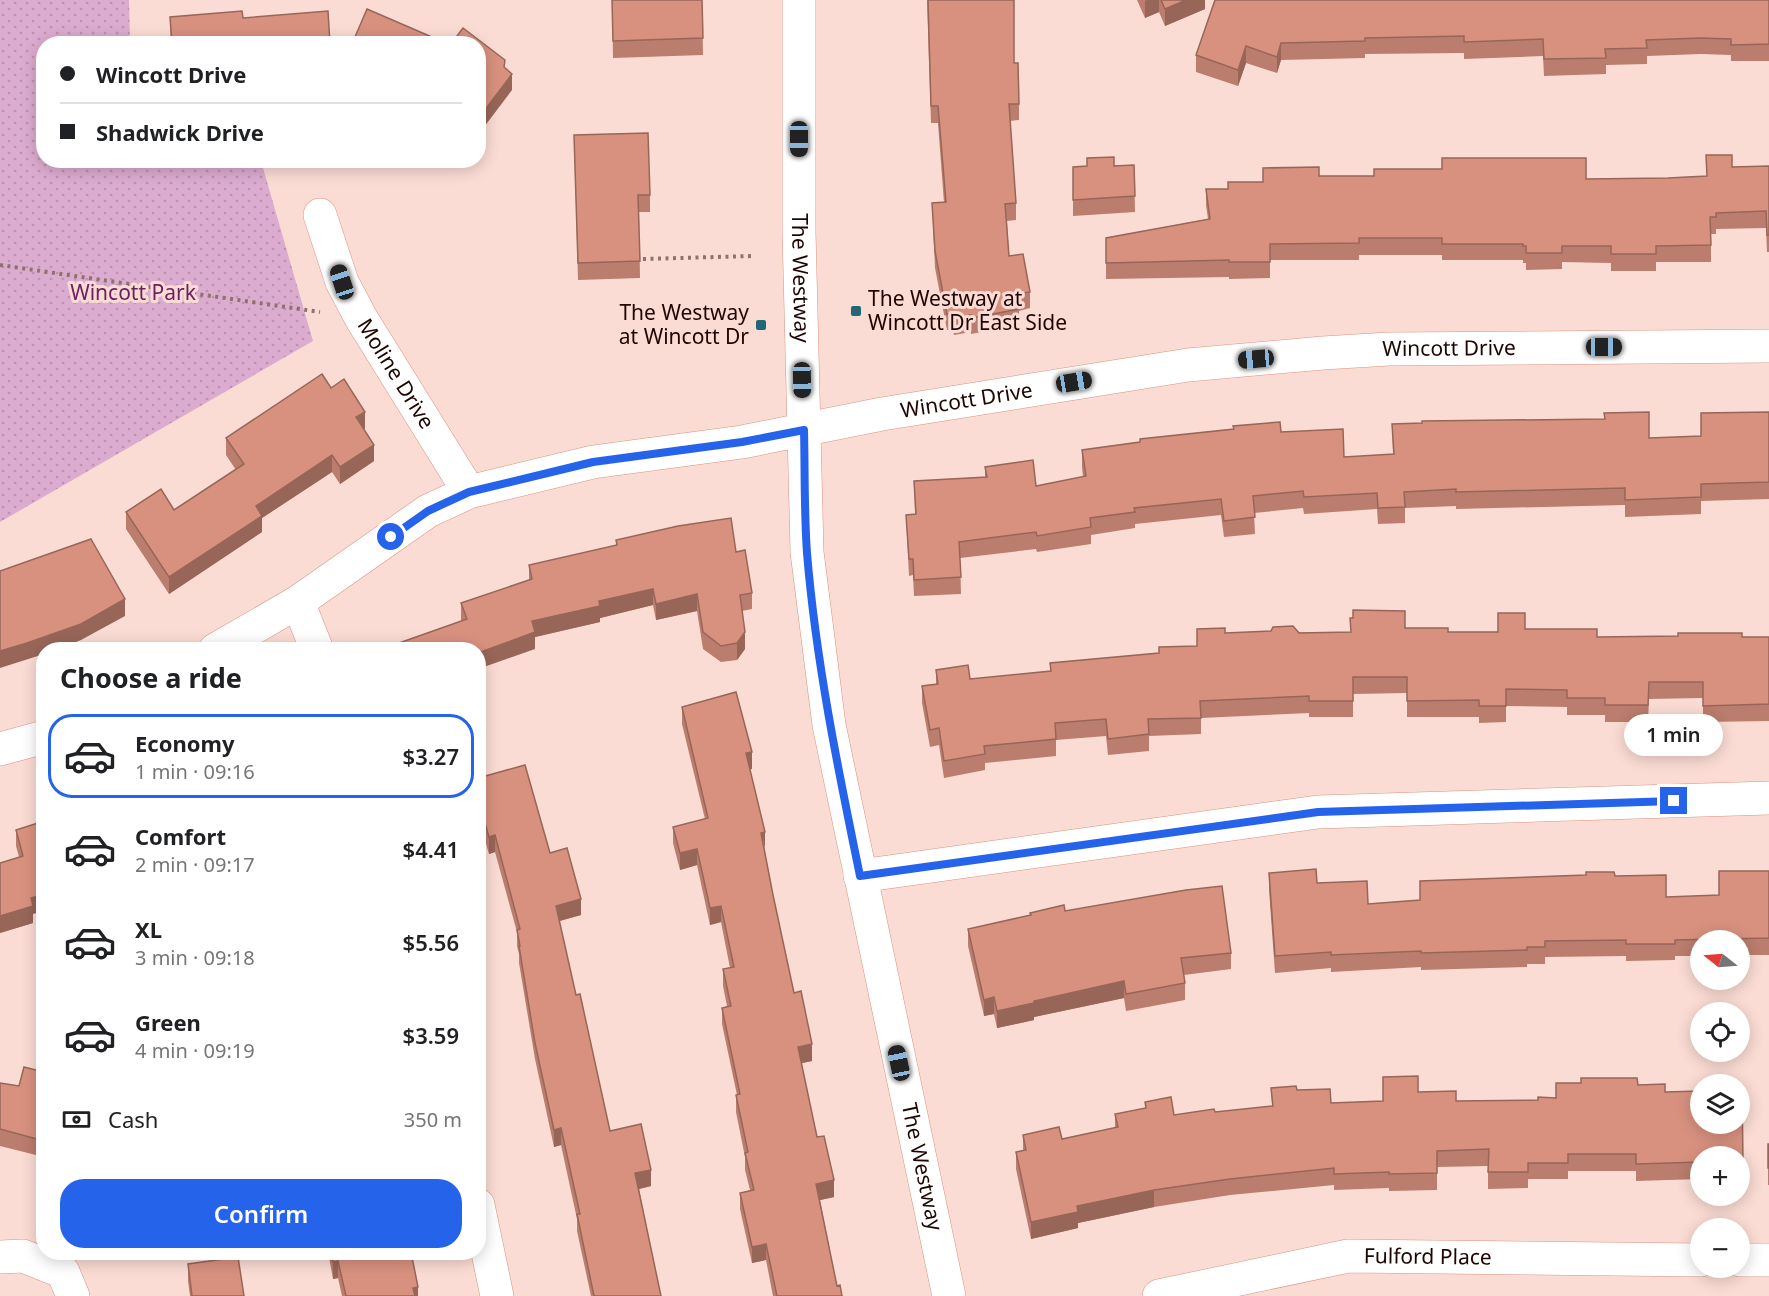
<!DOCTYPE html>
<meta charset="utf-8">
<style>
:root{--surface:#fff;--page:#f2f2f2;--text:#202124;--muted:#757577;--line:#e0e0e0;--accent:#2563eb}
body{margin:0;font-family:"Noto Sans",sans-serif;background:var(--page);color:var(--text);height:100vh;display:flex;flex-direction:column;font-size:22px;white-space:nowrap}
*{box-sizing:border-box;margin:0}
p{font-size:20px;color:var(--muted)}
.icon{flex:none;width:33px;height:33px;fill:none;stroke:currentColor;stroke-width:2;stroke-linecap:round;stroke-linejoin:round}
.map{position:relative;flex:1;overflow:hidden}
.side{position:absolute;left:36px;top:642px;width:450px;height:618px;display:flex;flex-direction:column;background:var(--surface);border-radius:24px;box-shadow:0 3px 15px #0003}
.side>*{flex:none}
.banner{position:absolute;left:36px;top:36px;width:450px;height:132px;border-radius:24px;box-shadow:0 3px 15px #0003;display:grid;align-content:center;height:132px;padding:0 24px;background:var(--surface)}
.needle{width:39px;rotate:287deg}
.controls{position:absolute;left:1690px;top:930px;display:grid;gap:12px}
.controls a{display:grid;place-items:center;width:60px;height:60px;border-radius:50%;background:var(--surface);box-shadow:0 3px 15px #0003;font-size:30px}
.end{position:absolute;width:27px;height:27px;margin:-14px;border:8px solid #2563eb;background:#fff;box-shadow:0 0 0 3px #fff}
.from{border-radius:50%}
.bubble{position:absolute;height:42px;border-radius:21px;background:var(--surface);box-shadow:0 3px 15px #0003;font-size:20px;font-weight:600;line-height:42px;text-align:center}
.car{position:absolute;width:18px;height:36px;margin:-18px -9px;border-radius:8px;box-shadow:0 0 4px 2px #0007;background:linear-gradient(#222 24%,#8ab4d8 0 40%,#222 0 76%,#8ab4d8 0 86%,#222 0)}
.banner b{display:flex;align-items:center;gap:21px;height:57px;font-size:22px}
.banner b+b{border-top:2px solid var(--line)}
.banner i{width:15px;height:15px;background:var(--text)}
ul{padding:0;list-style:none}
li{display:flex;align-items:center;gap:18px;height:84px;margin:0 12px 9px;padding:0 12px;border:3px solid transparent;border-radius:24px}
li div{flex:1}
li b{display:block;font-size:22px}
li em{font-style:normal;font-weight:600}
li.current{border-color:var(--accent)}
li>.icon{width:54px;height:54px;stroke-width:1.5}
h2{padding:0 24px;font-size:27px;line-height:72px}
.pay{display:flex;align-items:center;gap:15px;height:66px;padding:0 24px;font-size:22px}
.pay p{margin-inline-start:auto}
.button{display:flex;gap:12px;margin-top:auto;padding:12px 24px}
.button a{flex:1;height:69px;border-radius:24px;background:var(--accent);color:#fff;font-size:24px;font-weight:600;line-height:69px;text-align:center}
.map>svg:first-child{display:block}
</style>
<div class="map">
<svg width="1769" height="1296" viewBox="0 0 1769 1296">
<defs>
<pattern id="park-dots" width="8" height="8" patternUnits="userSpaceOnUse" patternTransform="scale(1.5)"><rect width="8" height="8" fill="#dcacd0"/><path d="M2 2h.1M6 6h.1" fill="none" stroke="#bc92b1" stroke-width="1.8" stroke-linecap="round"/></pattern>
</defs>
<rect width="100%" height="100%" fill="#fbdcd4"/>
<!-- park -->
<polygon fill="url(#park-dots)" points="0,0 129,0 130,43 44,44 44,160 261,161 313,341 0,522"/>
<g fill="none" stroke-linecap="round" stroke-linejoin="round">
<!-- minor casing -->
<g stroke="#da9280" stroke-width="34">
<g id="minor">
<path id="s1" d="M 320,215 L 342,282 L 361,318 L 469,492"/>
<polyline points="298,602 317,650"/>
<path id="s2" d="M 215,650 L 298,602 L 428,511 L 469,492 L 593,462 L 742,442 L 882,414 L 1188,365 L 1323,353 L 1389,349 L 1769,346"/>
<polyline points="0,749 44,737"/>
<polyline points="860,876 1318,812 1769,798"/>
<polyline points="478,1205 497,1296"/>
<polyline points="0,1257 23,1256 63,1272 73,1296"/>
<polyline points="1740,1260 1769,1260"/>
<path id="s3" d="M 1159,1296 L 1348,1256 L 1701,1260"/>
</g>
</g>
<!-- secondary casing -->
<g stroke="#da9280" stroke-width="34">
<g id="secondary">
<path id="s4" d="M 799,0 L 799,232 L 807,552 L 829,725 L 949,1296"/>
</g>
</g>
<!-- path -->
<g stroke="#8e726c" stroke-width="4" stroke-dasharray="3 4.5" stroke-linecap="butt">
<polyline points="643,259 753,256"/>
<polyline points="0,265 320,312"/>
</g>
<!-- minor -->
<use href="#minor" stroke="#fff" stroke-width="33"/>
<!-- secondary -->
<use href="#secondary" stroke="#fff" stroke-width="33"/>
</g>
<!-- wall -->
<g fill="#bb7d6d">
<polygon points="612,0 702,0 703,55 613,58"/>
<polygon points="927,0 1014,63 1019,104 1019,120 1010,121 1016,203 1016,220 1007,221 1009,256 1030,292 1030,308 1019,311 1019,325 971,334 971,332 954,335 953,329 947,330 935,268 932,203 944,203 938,123 931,123"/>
<polygon points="1137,0 1205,0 1205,9 1165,26 1159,12 1145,18"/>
<polygon points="1215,0 1769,0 1769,61 1731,61 1731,55 1701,54 1647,56 1647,64 1606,65 1606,74 1544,76 1543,56 1464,59 1464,53 1365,54 1365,58 1281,60 1277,73 1246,63 1238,86 1196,72 1196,55"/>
<polygon points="170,17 243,18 330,44 171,44"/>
<polygon points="574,135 650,195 650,212 639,212 640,278 578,280"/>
<polygon points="1134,165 1135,212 1073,216 1073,167"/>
<polygon points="1769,166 1769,252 1767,252 1766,228 1716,229 1716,234 1711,234 1711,262 1656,262 1656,271 1611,271 1611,263 1562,262 1562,269 1526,270 1526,263 1523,263 1523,260 1442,260 1442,255 1359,255 1359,260 1270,260 1270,278 1229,279 1229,277 1106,279 1106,238 1208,219 1206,205 1206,189 1228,189 1263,182 1319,176 1586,179 1668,178 1706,176 1732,167"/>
<polygon points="331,388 365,428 364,429 374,461 340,484 332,472 262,518 262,532 169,594 126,529 126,512 174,510 236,470 226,455 226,438"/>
<polygon points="1769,412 1769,499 1701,501 1701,514 1625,517 1625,505 1456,509 1456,506 1405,508 1405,523 1378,524 1377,509 1304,514 1303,508 1254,513 1255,534 1224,537 1221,515 1135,524 1135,528 1091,535 1091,544 1037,552 1036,549 960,558 961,594 914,596 913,575 909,576 906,515 915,514 914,481 985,477 985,467 1036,486 1083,477 1082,467 1082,450 1281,432 1344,457 1393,454 1392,424 1649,438 1701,436"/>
<polygon points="616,540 736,552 752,593 752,609 742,611 745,649 737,660 721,662 703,649 697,611 656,620 653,605 600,618 600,622 535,637 535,649 399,650 399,643 461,621 461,603 529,580 529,565 616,546"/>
<polygon points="1405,628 1448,632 1498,632 1525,629 1597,637 1769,637 1769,721 1703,722 1703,698 1649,699 1648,722 1605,722 1605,715 1567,715 1567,707 1506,706 1506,722 1479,723 1479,717 1407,717 1407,693 1353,694 1353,717 1309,717 1309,713 1201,718 1201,734 1149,736 1149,751 1108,755 1106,736 1056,740 1056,756 985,763 985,770 944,778 939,745 930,747 922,703 922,686 936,684 936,670 970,679 1050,671 1050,663 1159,653 1197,646 1225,633 1351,632"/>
<polygon points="682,707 752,769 750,769 773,895 794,993 812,1061 801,1063 817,1137 834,1197 820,1200 837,1286 842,1296 773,1296 766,1260 752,1263 740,1209 740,1193 750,1190 745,1170 745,1157 736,1112 736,1095 737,1095 722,1024 722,1008 727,1006 723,986 723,969 730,968 721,922 710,925 697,865 680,870 673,843 673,827 705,819 682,724"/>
<polygon points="478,778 550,853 581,915 559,921 576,995 610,1131 651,1186 639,1189 661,1296 591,1296 577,1231 577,1219 561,1145 554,1147 535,1059 519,963 519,954 517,946 517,932 495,852 489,854 478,816"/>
<polygon points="44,821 33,914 33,923 0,933 0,863 19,857 16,846 16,830"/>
<polygon points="1769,871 1769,955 1740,955 1740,940 1701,940 1701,956 1675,956 1675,960 1626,961 1626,956 1545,957 1545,964 1527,964 1527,967 1421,970 1421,967 1331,972 1331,968 1275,973 1269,890 1269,873 1317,883 1368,904 1420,900 1615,876 1666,897 1719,895"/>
<polygon points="1065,911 1231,953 1231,969 1184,975 1185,983 1185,1000 1126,1011 1124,998 1034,1017 1034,1020 997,1028 994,1014 984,1016 968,946 968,929 1030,916 1030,913"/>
<polygon points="44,1072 44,1157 0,1146 0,1083 19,1086"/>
<polygon points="1638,1085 1665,1092 1742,1091 1743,1178 1740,1178 1740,1156 1701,1156 1701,1179 1636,1181 1636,1171 1568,1171 1568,1179 1528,1179 1528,1188 1488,1189 1488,1166 1437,1167 1437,1190 1389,1191 1389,1188 1334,1190 1334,1185 1230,1195 1154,1207 1078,1223 1078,1228 1031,1239 1016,1169 1016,1152 1023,1150 1023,1135 1062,1139 1115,1128 1115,1114 1145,1108 1145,1102 1174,1115 1215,1112 1272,1106 1271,1088 1297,1090 1331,1103 1383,1101 1418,1092 1456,1101 1538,1100"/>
<rect x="1768" y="1144" width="1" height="41"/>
<polygon points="328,1252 411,1252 418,1296 342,1296 338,1278 333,1279"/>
<polygon points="188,1264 244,1296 190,1296 188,1281"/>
</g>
<!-- shaded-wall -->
<g fill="#986659">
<polygon points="1147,0 1159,0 1159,12 1145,18 1145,1"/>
<polygon points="1186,0 1205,0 1205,9 1165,26 1165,9"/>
<polygon points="1281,43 1281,60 1277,73 1277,57"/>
<polygon points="1246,46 1246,63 1238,86 1238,70"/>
<polygon points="512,74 512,90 478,135 478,119"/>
<polygon points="365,412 365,428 356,434 356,417"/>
<polygon points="374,445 374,461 340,484 340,467"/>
<polygon points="332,455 332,472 262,518 262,532 169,594 169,577 256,506"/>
<polygon points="653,589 653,605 600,618 600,622 535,637 535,649 478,669 478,653 532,621 599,601"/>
<polygon points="697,594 697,611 656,620 656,604"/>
<polygon points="125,599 125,616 81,640 55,650 44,650 44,654 0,668 0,651"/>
<polygon points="745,632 745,649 737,660 737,643"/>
<polygon points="752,752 752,769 746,770 746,753"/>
<polygon points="765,832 765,848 761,833"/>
<polygon points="495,835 495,852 489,854 489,837"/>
<polygon points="697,849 697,865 680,870 680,853"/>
<polygon points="44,894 44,911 33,914 33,923 0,933 0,916 31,898"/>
<polygon points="581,899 581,915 556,922 556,906"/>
<polygon points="721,906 721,922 710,925 710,908"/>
<polygon points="1124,981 1124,998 1034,1017 1034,1020 997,1028 997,1011 1034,1001"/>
<polygon points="994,997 994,1014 984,1016 984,1000"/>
<polygon points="812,1044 812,1061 798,1064 798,1047"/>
<polygon points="561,1128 561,1145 554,1147 554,1130"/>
<polygon points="651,1170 651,1186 635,1190 635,1173"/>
<polygon points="834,1180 834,1197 816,1201 816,1184"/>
<polygon points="1154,1190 1154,1207 1078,1223 1078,1228 1031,1239 1031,1222 1077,1206"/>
<polygon points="766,1244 766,1260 752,1263 752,1247"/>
<polygon points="338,1261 338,1278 333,1279 333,1262"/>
<polygon points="418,1287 418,1296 413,1296 413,1288"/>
</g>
<!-- building -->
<g fill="#d9917f" stroke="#986659" stroke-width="1.5">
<polygon points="612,0 702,0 703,38 613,41"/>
<polygon points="928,0 1014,0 1014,63 1018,63 1019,104 1009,104 1016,203 1005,204 1009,256 1023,254 1030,292 1017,294 1019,309 971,318 971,315 954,318 953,313 947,314 935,251 932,203 946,202 938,106 931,106"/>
<polygon points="1161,0 1186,0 1165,9"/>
<polygon points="1215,0 1769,0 1769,44 1731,45 1731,39 1701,38 1646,40 1647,48 1605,49 1606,58 1544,59 1543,39 1464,42 1464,36 1365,38 1365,41 1281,43 1277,57 1246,46 1238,70 1196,55"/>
<polygon points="367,9 448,44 352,44"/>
<polygon points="242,11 243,18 328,11 330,44 172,44 170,17"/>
<polygon points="463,28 505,60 504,67 512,74 478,119 478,44 451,44"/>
<polygon points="648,133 650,195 638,195 640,261 578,263 574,135"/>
<polygon points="1706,155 1732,155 1732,167 1769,166 1769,235 1767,235 1766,211 1716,213 1716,217 1710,217 1711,245 1656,246 1656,254 1611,254 1611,246 1562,246 1562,253 1526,253 1526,246 1523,246 1523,244 1442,244 1442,238 1359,238 1359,243 1270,244 1270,262 1229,262 1229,260 1106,263 1106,238 1210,219 1206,189 1228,189 1228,182 1263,182 1263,168 1319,167 1319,176 1374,176 1374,169 1442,169 1442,158 1586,158 1586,179 1668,178 1707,176"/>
<polygon points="1114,157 1114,166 1134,165 1135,196 1073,200 1073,167 1087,166 1087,158"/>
<polygon points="322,374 331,388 344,379 365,412 356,417 374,445 340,467 332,455 256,506 262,516 169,577 126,512 161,489 174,510 244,464 226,438"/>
<polygon points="1649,412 1649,438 1701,436 1701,413 1769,412 1769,482 1701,484 1701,497 1625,500 1625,488 1456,492 1456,489 1404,492 1405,507 1378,508 1377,493 1304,497 1303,491 1253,496 1255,517 1224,521 1221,499 1134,508 1135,512 1090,518 1091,527 1037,536 1036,532 959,542 961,577 914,580 913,559 909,559 906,515 916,514 914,481 987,477 985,467 1033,460 1036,486 1086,476 1082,450 1140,442 1140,439 1234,429 1233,426 1280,422 1281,432 1343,429 1344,457 1394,454 1392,424 1422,423 1422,421 1605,419 1604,413"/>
<polygon points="731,518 736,552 745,550 752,593 740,595 745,632 737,643 721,646 703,632 697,594 656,604 653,589 599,601 600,606 532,621 535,632 478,653 478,650 401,650 399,643 467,619 461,603 532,579 529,565 617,545 616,540 678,526"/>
<polygon points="91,539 125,599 81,624 27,643 0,651 0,571"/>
<polygon points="1353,610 1405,611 1405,628 1448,628 1448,632 1498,632 1498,613 1525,613 1525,629 1597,629 1597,637 1678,636 1678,633 1742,633 1742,637 1769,637 1769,704 1703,706 1703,682 1649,682 1648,705 1605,705 1605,698 1567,698 1567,690 1506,689 1506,706 1479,706 1479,700 1407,701 1407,677 1353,677 1353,701 1309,701 1309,696 1200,701 1201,718 1148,719 1149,734 1108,739 1106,719 1055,723 1056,739 984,746 985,754 944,761 939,728 930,730 922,686 938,684 936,670 968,665 970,679 1051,671 1050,663 1159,653 1159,647 1197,646 1197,629 1225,628 1225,633 1271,631 1273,627 1293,626 1299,633 1351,632 1350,618 1353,618"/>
<polygon points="736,692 752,752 746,753 765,832 761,833 773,895 794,993 801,991 812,1044 798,1047 817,1137 824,1136 834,1180 816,1184 837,1286 840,1285 842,1296 777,1296 766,1244 752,1247 740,1193 754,1190 745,1153 748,1152 736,1095 740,1094 722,1008 731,1006 723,969 734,967 721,906 710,908 697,849 680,853 673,827 708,818 682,707"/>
<polygon points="525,765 550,853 567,848 581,899 556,906 576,995 580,994 610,1131 641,1124 651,1170 635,1173 661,1296 594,1296 577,1214 580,1214 561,1128 554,1130 535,1043 519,946 520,946 517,930 520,929 495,835 489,837 478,799 478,778"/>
<polygon points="44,821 44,894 31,898 33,906 0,916 0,863 23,856 16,830"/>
<polygon points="1316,869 1317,883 1367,881 1368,904 1420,900 1420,881 1586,875 1586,872 1614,872 1615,876 1666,875 1666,897 1719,895 1719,871 1769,871 1769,938 1675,940 1675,944 1626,944 1626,940 1545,941 1545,947 1527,947 1527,950 1421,953 1421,951 1331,955 1331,952 1275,956 1269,873"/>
<polygon points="1222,886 1231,953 1181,958 1185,983 1126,994 1124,981 1034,1001 1034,1003 997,1011 994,997 984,1000 968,929 1031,915 1030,913 1064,905 1065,911 1186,890"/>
<polygon points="24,1067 44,1072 44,1141 0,1129 0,1083 19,1086"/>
<polygon points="1418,1076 1418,1092 1456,1091 1456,1101 1538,1100 1538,1097 1556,1098 1556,1083 1581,1083 1581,1078 1637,1078 1638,1085 1665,1084 1665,1092 1701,1091 1701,1124 1740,1124 1740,1091 1742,1091 1743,1161 1740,1161 1740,1156 1701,1156 1701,1162 1636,1164 1636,1154 1568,1154 1568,1163 1528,1163 1528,1172 1488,1172 1489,1149 1437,1151 1437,1173 1389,1174 1389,1172 1334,1174 1334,1168 1230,1179 1154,1190 1077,1206 1078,1212 1031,1222 1016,1152 1026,1150 1023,1135 1059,1127 1062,1139 1118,1127 1115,1114 1146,1108 1145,1102 1171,1097 1174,1115 1214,1109 1215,1112 1273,1106 1271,1088 1296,1086 1297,1090 1330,1089 1331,1103 1383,1101 1383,1077"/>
<rect x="1768" y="1144" width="1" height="24"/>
<polygon points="331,1252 411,1252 418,1287 413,1288 415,1296 346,1296 338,1261 333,1262"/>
<polygon points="238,1257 244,1296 192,1296 188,1264"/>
</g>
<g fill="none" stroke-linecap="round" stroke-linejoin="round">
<!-- route -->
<path stroke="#2563eb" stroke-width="8" d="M 391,537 L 428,511 L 469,492 L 593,462 L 742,442 L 804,430 C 805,470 804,512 807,553 C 816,662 838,769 860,876 L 1318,812 L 1674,801"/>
</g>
<!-- markers -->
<g fill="#216777" stroke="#fbdcd4" stroke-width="2">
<rect x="850" y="305" width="12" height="12" rx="3"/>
<rect x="755" y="319" width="12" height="12" rx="3"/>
</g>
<g text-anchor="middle" stroke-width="6" stroke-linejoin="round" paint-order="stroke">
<!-- street labels -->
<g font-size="21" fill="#1f0603" stroke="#fbdcd4">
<text dy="7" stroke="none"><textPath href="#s4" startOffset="278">The Westway</textPath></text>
<text dy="7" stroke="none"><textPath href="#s2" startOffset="1292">Wincott Drive</textPath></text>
<text dy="7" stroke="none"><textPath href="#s1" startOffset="177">Moline Drive</textPath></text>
<text dy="7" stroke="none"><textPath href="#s2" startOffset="806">Wincott Drive</textPath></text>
<text dy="7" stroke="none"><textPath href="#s4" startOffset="1178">The Westway</textPath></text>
<text dy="7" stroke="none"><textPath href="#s3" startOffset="273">Fulford Place</textPath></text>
</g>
<!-- park labels -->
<g font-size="21" fill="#6d2160" stroke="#fbdcd4">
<text x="133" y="300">Wincott Park</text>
</g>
<!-- poi labels -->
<g font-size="21" fill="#1f0603" stroke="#fbdcd4" text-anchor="start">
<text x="868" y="306">The Westway at<tspan x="868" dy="24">Wincott Dr East Side</tspan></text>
<text x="749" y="320" text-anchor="end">The Westway<tspan x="749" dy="24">at Wincott Dr</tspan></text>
</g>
</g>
</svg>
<div class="controls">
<a><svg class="needle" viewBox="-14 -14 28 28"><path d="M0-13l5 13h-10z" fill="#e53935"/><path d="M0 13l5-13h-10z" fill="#757577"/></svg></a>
<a><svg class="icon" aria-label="locate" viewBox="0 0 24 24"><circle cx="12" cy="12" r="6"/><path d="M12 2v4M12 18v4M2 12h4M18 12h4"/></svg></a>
<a><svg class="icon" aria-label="layers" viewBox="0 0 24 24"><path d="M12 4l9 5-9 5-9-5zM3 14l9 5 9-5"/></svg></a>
<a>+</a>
<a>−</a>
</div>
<i class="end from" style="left:391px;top:537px"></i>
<i class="end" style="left:1674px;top:801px"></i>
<div class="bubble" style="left:1624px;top:714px;width:99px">1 min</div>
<i class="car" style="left:799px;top:139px;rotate:180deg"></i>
<i class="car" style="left:342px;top:282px;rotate:342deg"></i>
<i class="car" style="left:1604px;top:347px;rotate:90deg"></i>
<i class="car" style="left:1256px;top:359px;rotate:265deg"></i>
<i class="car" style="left:802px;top:380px;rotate:179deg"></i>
<i class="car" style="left:1074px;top:382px;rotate:81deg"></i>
<i class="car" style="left:899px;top:1063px;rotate:348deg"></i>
<div class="banner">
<b><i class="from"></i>Wincott Drive</b>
<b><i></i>Shadwick Drive</b>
</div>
<section class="side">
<h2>Choose a ride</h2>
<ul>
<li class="current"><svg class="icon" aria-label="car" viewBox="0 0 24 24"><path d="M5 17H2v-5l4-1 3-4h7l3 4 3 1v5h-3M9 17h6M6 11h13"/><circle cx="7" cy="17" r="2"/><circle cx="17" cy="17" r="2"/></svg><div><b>Economy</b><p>1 min · 09:16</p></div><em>$3.27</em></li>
<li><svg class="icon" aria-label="car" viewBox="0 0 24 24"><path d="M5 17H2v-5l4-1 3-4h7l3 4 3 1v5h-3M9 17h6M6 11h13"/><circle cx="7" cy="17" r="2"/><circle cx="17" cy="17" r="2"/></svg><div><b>Comfort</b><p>2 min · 09:17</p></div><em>$4.41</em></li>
<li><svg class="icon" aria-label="car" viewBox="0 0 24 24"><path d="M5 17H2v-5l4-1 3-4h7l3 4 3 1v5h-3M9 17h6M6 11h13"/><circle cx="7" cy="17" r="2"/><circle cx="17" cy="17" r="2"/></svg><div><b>XL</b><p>3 min · 09:18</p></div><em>$5.56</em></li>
<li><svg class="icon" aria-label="car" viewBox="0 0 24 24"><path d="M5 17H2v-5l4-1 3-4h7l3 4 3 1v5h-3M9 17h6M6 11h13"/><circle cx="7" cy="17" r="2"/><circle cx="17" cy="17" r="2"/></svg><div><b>Green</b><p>4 min · 09:19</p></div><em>$3.59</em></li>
</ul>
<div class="pay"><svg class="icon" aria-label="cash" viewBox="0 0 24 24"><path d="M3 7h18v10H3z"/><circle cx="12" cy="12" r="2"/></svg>Cash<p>350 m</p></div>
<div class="button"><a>Confirm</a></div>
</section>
</div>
